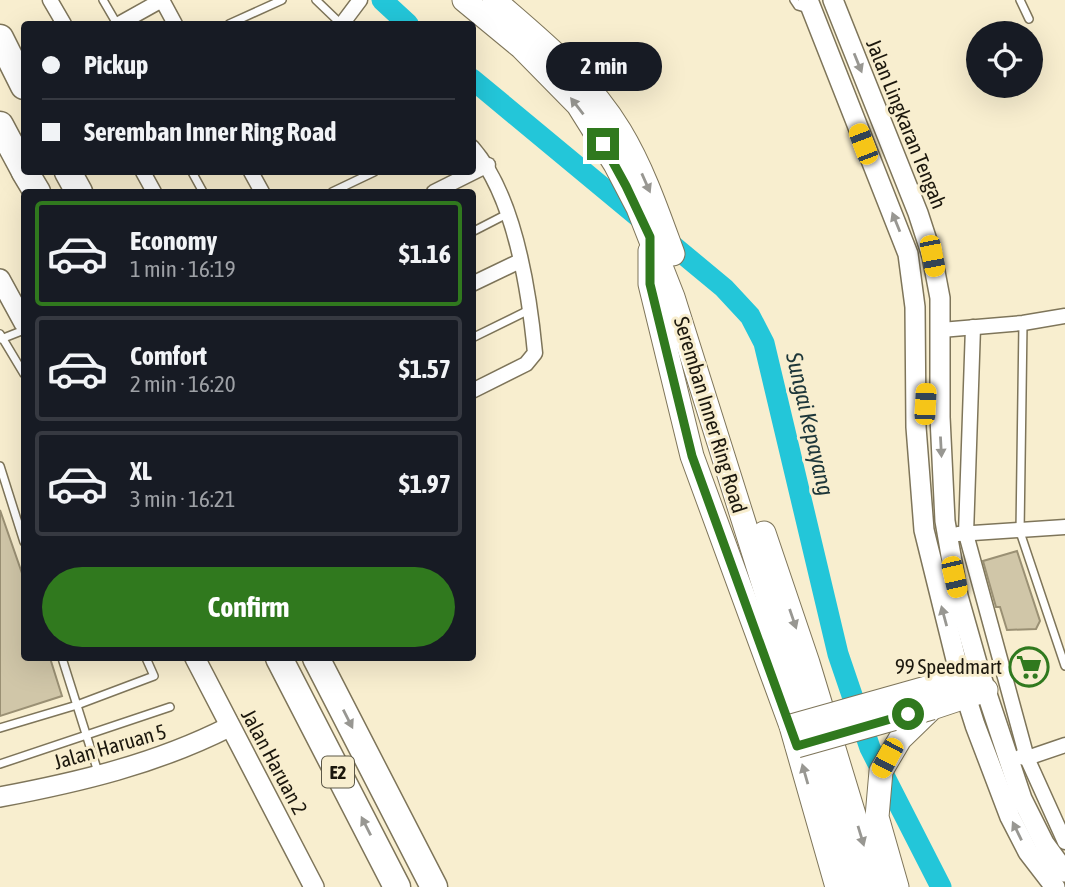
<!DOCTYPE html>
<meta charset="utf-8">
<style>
:root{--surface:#171b24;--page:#20242c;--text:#f1f3f6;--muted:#9ea1a6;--line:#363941;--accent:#30791e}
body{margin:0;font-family:"Asap Condensed",sans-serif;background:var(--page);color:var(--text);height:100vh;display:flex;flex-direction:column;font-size:26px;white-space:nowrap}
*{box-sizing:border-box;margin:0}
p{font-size:23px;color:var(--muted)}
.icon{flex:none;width:38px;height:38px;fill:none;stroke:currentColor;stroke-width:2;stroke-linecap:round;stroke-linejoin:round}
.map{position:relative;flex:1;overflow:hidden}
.side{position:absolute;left:21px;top:189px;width:455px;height:472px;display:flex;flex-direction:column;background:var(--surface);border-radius:7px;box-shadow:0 7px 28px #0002}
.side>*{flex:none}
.top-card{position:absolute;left:21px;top:21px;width:455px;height:154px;border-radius:7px;box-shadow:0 7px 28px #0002;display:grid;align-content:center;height:154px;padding:0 21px;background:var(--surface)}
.controls{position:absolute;left:966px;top:21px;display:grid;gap:14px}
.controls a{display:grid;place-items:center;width:77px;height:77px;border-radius:50%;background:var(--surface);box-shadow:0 7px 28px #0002;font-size:35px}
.end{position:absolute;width:32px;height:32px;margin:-16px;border:9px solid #30791e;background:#fff;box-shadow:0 0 0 4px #fff}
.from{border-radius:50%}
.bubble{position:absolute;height:49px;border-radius:24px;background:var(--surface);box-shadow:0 7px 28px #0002;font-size:23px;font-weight:700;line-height:49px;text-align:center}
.car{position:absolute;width:21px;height:42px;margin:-21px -10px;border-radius:9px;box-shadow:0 0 5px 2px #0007;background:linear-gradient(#f5c518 24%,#345 0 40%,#f5c518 0 76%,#345 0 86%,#f5c518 0)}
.top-card b{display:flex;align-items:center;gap:24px;height:66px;font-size:26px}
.top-card b+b{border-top:2px solid var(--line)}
.top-card i{width:18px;height:18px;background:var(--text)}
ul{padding:12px 0 0;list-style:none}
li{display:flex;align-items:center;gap:21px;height:105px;margin:0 14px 10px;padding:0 7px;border:4px solid var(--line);border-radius:7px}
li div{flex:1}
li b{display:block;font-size:26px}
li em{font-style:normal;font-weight:700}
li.on{border-color:var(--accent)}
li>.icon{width:63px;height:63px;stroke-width:1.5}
.button{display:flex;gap:14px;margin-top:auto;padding:14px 21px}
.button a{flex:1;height:80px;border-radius:42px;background:var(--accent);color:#fff;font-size:28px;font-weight:700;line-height:80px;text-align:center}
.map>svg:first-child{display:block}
</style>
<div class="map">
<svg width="1065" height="887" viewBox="0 0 1065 887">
<rect width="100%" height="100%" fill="#f8eecf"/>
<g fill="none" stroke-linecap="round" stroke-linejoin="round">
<!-- river -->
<g stroke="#23c6d9" stroke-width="21">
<polyline points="382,0 408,24"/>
<polyline points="472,79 724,288 750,316 764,343 838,654 870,748 941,887"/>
</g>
</g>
<!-- building -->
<g fill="#d0c6a8" stroke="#9a9074" stroke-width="2">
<polygon points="0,510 24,579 24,658 50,658 62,696 0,716"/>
<polygon points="1017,551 1040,621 1036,629 1007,630 1000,607 996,607 983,561"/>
</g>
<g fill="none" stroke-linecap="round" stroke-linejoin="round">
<!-- lane casing -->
<g stroke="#7e755a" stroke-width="10">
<g id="lane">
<polyline points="103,0 117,24"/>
<polyline points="316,0 341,24"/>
<polyline points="794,0 798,6 808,9"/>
<polyline points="1020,0 1029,19"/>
<polyline points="229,24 282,0"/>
<polyline points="192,172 203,192"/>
<polyline points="332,192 374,172"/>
<polyline points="472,232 507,214"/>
<polyline points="1023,323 1020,532 1065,666"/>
<polyline points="0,334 24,374"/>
<polyline points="472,338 531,309"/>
<polyline points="1,339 24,330"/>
<polyline points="0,466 24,542"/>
<polyline points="62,658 98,772"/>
<polyline points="0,728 77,705 154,676 146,658"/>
<polyline points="0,764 170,707"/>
</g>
</g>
<!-- street casing -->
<g stroke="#7e755a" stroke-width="17">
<g id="street">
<polyline points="50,0 64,24"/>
<polyline points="162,0 175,24"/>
<polyline points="119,24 162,0"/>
<polyline points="342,24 360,0"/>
<path d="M 472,147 C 515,196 529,290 535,353 L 526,364 L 472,391"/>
<polyline points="143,172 154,192"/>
<polyline points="251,172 262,192"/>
<polyline points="434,192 488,165"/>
<polyline points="472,284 520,261"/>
<polyline points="973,327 966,534 1027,758 1065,842"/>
<polyline points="941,330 1023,323 1065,316"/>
<polyline points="958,534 1065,527"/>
<polyline points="1020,757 1027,758 1065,745"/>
</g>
</g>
<!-- secondary casing -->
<g stroke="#7e755a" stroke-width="22">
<g id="secondary">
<polyline points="808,0 908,254 915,307 916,427 924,530 962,684 975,725 1010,817 1028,852 1055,887"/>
<polyline points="833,0 918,213 932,256 940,298 940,417 945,521 958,596 979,670 1022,799 1044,843 1065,872"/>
<polyline points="0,279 24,323"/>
<polyline points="195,658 314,887"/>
<path d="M 0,797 C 79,782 156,764 229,727"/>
</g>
</g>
<!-- primary casing -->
<g stroke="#7e755a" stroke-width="25">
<g id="primary">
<polyline points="464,0 521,47 578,105 615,164 638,208 673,297 821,767 855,887"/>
<path d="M 494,0 C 539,39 589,79 620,131 C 643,169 658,213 673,254"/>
<polyline points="650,251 650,284 692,456 791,726 837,887"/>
<polyline points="764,533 808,663 876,887"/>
<polyline points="926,688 979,670"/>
<polyline points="897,887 877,817 881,771 900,739 932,708 986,690"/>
</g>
</g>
<!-- highway casing -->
<g stroke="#7e755a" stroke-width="29">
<g id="highway">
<polyline points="0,38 24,86"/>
<polyline points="0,125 24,170"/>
<polyline points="25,172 37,192"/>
<polyline points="68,172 79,192"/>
<polyline points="279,658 397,887"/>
<polyline points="316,658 434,887"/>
</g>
</g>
<!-- lane -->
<use href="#lane" stroke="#fff" stroke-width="7"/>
<!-- street -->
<use href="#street" stroke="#fff" stroke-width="14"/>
<!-- secondary -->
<use href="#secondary" stroke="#fff" stroke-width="19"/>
<!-- primary -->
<use href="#primary" stroke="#fff" stroke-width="23"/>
<!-- highway -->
<use href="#highway" stroke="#fff" stroke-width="26"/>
<!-- primary-bridge casing -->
<g stroke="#7e755a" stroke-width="25" stroke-linecap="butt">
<g id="primary-bridge">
<polyline points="791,726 926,688"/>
<polyline points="797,746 932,708"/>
</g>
</g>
<!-- primary-bridge -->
<use href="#primary-bridge" stroke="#fff" stroke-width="23"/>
</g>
<!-- one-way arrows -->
<defs><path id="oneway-solid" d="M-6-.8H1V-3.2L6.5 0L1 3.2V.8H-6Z" transform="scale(1.75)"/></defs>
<g fill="#989792">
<use href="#oneway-solid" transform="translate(858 63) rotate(68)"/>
<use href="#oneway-solid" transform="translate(577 106) rotate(-128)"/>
<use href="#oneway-solid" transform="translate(646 183) rotate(66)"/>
<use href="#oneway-solid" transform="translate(896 222) rotate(-112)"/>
<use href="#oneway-solid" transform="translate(941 447) rotate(87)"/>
<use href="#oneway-solid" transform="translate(944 616) rotate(-105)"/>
<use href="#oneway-solid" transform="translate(793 619) rotate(71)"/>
<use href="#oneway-solid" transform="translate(348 719) rotate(63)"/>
<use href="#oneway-solid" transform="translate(805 774) rotate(-106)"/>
<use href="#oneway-solid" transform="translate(366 826) rotate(-117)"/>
<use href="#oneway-solid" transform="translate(1017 831) rotate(-116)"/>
<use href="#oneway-solid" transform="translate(861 836) rotate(73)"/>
</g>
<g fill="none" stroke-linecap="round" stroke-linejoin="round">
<!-- route -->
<polyline stroke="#30791e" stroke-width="9" points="603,144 626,186 650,237 650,284 692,456 797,746 908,714"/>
</g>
<!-- icons -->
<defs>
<g id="supermarket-ring" transform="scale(2.0125)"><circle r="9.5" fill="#f8eecf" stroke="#30791e" stroke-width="1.5"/><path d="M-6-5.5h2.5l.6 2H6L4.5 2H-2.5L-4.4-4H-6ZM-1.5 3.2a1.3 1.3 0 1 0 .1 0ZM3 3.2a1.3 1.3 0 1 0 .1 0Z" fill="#30791e"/></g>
</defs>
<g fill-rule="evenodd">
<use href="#supermarket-ring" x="1029" y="667"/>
</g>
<g text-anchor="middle" stroke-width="6" stroke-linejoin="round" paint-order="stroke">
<!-- shield labels -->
<rect fill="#f8eecf" stroke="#5d5847" stroke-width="2" x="322" y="756.5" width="32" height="31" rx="5"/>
<g font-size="19" font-weight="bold" fill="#1b170d">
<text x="338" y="779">E2</text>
</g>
<!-- street labels -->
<g font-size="21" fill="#1b170d" stroke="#f8eecf">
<text transform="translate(906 124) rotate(68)" y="7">Jalan Lingkaran Tengah</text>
<text transform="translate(710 415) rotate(73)" y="7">Seremban Inner Ring Road</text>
<text transform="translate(110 747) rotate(-16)" y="7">Jalan Haruan 5</text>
<text transform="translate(274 762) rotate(62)" y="7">Jalan Haruan 2</text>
</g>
<!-- poi labels -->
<g font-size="21" fill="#1b170d" stroke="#f8eecf" text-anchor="end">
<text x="1002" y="674">99 Speedmart</text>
</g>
<!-- water labels -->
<g font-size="23" font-style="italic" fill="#1d3639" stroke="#f8eecf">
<text transform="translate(810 424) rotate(77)" y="8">Sungai Kepayang</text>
</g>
</g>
</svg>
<div class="controls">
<a><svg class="icon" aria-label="locate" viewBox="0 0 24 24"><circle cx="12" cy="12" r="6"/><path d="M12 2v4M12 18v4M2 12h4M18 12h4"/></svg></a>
</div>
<i class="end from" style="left:908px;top:714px"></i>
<i class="end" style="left:603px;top:144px"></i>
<div class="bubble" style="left:546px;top:42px;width:116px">2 min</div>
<i class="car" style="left:863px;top:144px;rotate:339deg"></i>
<i class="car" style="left:932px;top:256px;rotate:169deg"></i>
<i class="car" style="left:925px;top:404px;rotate:3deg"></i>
<i class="car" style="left:954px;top:577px;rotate:167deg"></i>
<i class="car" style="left:887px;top:758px;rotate:208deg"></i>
<div class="top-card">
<b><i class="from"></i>Pickup</b>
<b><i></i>Seremban Inner Ring Road</b>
</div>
<section class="side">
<ul>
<li class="on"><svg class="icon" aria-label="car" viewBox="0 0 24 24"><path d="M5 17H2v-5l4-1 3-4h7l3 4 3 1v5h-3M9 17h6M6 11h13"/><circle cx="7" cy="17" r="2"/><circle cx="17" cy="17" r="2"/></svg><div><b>Economy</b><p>1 min · 16:19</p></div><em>$1.16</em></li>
<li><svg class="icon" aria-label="car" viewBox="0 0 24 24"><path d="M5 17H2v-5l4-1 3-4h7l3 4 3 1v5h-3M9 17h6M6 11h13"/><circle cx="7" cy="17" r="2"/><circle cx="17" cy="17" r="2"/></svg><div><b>Comfort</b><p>2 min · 16:20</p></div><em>$1.57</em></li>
<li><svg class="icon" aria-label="car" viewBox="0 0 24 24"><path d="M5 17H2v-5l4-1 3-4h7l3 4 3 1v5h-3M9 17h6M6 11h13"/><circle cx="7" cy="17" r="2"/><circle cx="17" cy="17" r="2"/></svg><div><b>XL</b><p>3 min · 16:21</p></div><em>$1.97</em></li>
</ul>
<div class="button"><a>Confirm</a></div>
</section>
</div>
